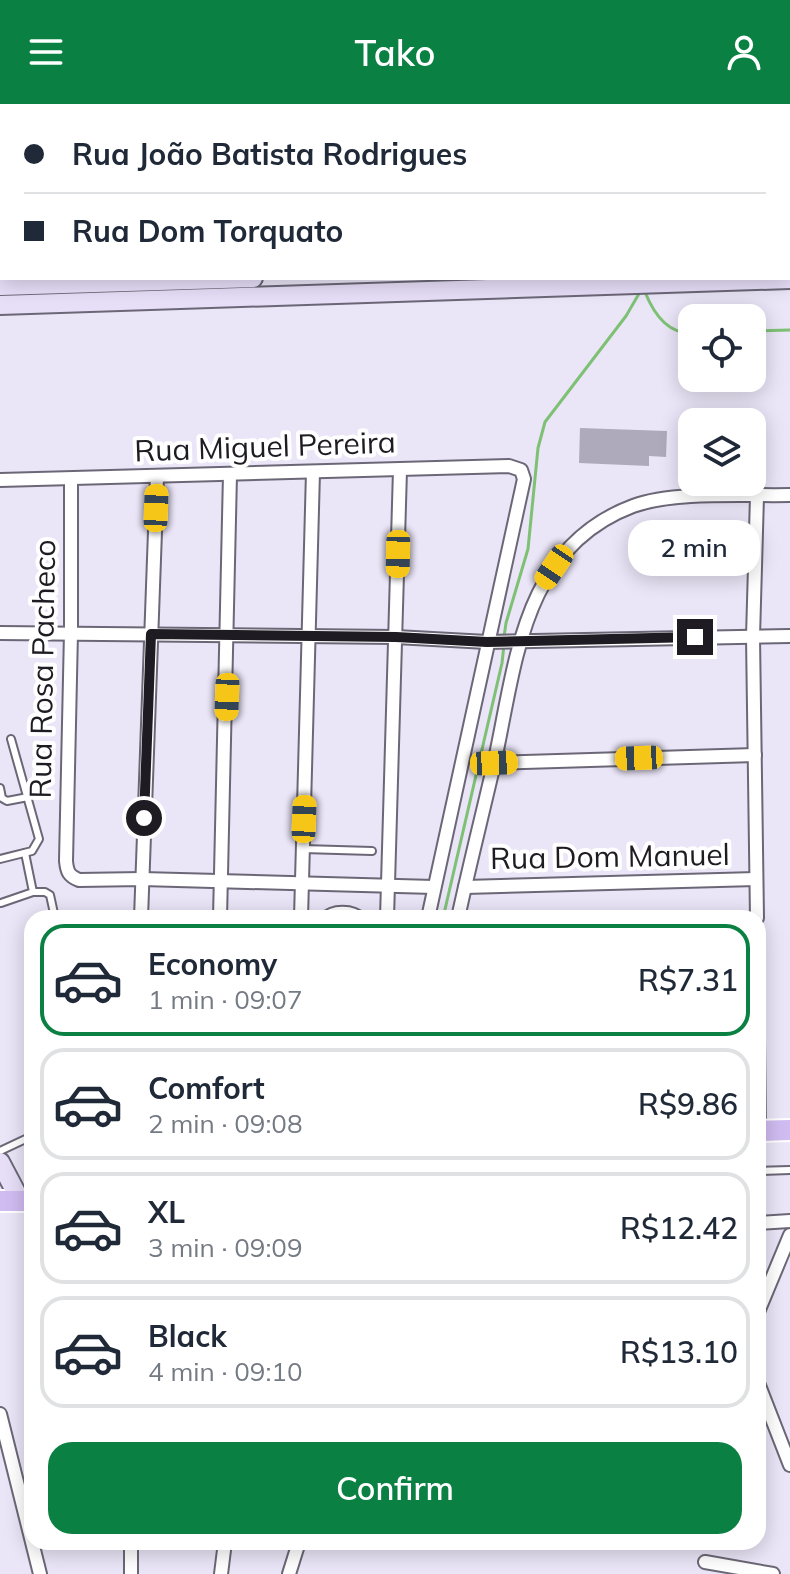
<!DOCTYPE html>
<meta charset="utf-8">
<style>
:root{--surface:#fff;--page:#f2f2f3;--text:#1f2937;--muted:#747a83;--line:#e0e1e3;--accent:#0b8043}
body{margin:0;font-family:Mulish,sans-serif;background:var(--page);color:var(--text);height:100vh;display:flex;flex-direction:column;font-size:30px;white-space:nowrap}
*{box-sizing:border-box;margin:0}
p{font-size:26px;color:var(--muted)}
.icon{flex:none;width:44px;height:44px;fill:none;stroke:currentColor;stroke-width:2;stroke-linecap:round;stroke-linejoin:round}
.map{position:relative;flex:1;overflow:hidden}
.sheet{position:absolute;left:24px;top:806px;width:742px;height:640px;display:flex;flex-direction:column;background:var(--surface);border-radius:24px;box-shadow:0 4px 20px #0003}
.sheet>*{flex:none}
.top-card{position:absolute;left:0px;top:0px;width:790px;height:176px;box-shadow:0 4px 20px #0003;display:grid;align-content:center;height:176px;padding:0 24px;background:var(--surface)}
.fabs{position:absolute;left:678px;top:200px;display:grid;gap:16px}
.fabs a{display:grid;place-items:center;width:88px;height:88px;border-radius:16px;background:var(--surface);box-shadow:0 4px 20px #0003;font-size:40px}
.end{position:absolute;width:36px;height:36px;margin:-18px;border:10px solid #1e1c22;background:#fff;box-shadow:0 0 0 4px #fff}
.from{border-radius:50%}
.bubble{position:absolute;height:56px;border-radius:24px;background:var(--surface);box-shadow:0 4px 20px #0003;font-size:26px;font-weight:600;line-height:56px;text-align:center}
.car{position:absolute;width:24px;height:48px;margin:-24px -12px;border-radius:10px;box-shadow:0 0 6px 2px #0007;background:linear-gradient(#f5c518 24%,#345 0 40%,#f5c518 0 76%,#345 0 86%,#f5c518 0)}
.top-card b{display:flex;align-items:center;gap:28px;height:76px;font-size:30px}
.top-card b+b{border-top:2px solid var(--line)}
.top-card i{width:20px;height:20px;background:var(--text)}
ul{padding:14px 0 0;list-style:none}
li{display:flex;align-items:center;gap:24px;height:112px;margin:0 16px 12px;padding:0 8px;border:4px solid var(--line);border-radius:24px}
li div{flex:1}
li b{display:block;font-size:30px}
li em{font-style:normal;font-weight:600}
li.on{border-color:var(--accent)}
li>.icon{width:72px;height:72px;stroke-width:1.5}
.action{display:flex;gap:16px;margin-top:auto;padding:16px 24px}
.action a{flex:1;height:92px;border-radius:24px;background:var(--accent);color:#fff;font-size:32px;font-weight:600;line-height:92px;text-align:center}
header{display:flex;justify-content:space-between;align-items:center;height:104px;padding:0 24px;background:var(--accent);color:#fff;font-size:36px;font-weight:600}
.map>svg:first-child{display:block}
</style>
<header><svg class="icon" aria-label="menu" viewBox="0 0 24 24"><path d="M4 6h16M4 12h16M4 18h16"/></svg>Tako<svg class="icon" aria-label="person" viewBox="0 0 24 24"><circle cx="12" cy="8" r="4"/><path d="M4 21q1-7 8-7t8 7"/></svg></header>
<div class="map">
<svg width="790" height="1470" viewBox="0 0 790 1470">
<rect width="100%" height="100%" fill="#eae5f7"/>
<!-- built -->
<polygon fill="#e0d8f1" points="305,0 790,0 790,142 788,142 788,2 304,2"/>
<g fill="none" stroke-linecap="round" stroke-linejoin="round">
<!-- stream -->
<g stroke="#7ec175" stroke-width="3">
<polyline points="655,0 655,2"/>
<path d="M 645,188 C 653,208 667,230 692,229"/>
<polyline points="752,227 790,226"/>
<polyline points="504,533 506,519 528,445 538,344 545,318 626,212 640,188"/>
<polyline points="443,814 502,559 504,541"/>
</g>
</g>
<!-- building -->
<polygon fill="#afaabb" points="580,324 667,327 666,353 649,352 649,362 579,359"/>
<g fill="none" stroke-linecap="round" stroke-linejoin="round">
<!-- lane casing -->
<g stroke="#6c6776" stroke-width="10">
<g id="lane">
<polyline points="158,2 158,0"/>
<polyline points="263,2 263,0"/>
<polyline points="0,684 2,694 7,697 28,693"/>
<polyline points="303,745 372,747"/>
<polyline points="0,755 32,747 39,735 11,635"/>
<polyline points="33,788 45,788 50,791 55,814"/>
<polyline points="1,799 33,788 25,749"/>
<path d="M 322,814 C 332,803 353,803 364,814"/>
<polyline points="30,970 32,970"/>
<polyline points="0,1047 32,1032"/>
<polyline points="758,1067 790,1066"/>
</g>
</g>
<!-- street casing -->
<g stroke="#6c6776" stroke-width="16">
<g id="street">
<polyline points="14,0 15,2"/>
<polyline points="56,2 63,0"/>
<path d="M 71,375 L 71,528 L 66,757 C 67,768 69,772 79,776 L 142,775 L 434,783"/>
<polyline points="0,376 509,362 521,366 524,375 428,814"/>
<polyline points="0,529 396,533 487,538 790,532"/>
<polyline points="494,659 755,651"/>
<polyline points="465,783 756,775"/>
<polyline points="141,814 157,372"/>
<polyline points="220,814 230,370"/>
<polyline points="301,814 313,368"/>
<polyline points="387,814 400,366"/>
<path d="M 458,814 C 469,763 482,712 494,660 C 516,561 521,444 633,402 C 674,387 745,392 790,391"/>
<polyline points="757,814 753,533 757,392"/>
<polyline points="758,937 759,1027"/>
<polyline points="758,1119 790,1117"/>
<polyline points="758,1208 790,1131"/>
<polyline points="758,1279 790,1361"/>
<polyline points="0,1310 40,1470"/>
<polyline points="705,1458 773,1470"/>
<polyline points="131,1470 131,1438"/>
<polyline points="221,1470 225,1438"/>
<polyline points="289,1470 299,1438"/>
</g>
</g>
<!-- secondary casing -->
<g stroke="#6c6776" stroke-width="22">
<g id="secondary">
<polyline points="788,156 790,156"/>
<polyline points="0,182 253,174"/>
<polyline points="0,201 790,175"/>
<polyline points="0,1058 20,1096"/>
</g>
</g>
<!-- primary casing -->
<g stroke="#fff" stroke-width="24">
<g id="primary">
<polyline points="758,1027 790,1026"/>
<polyline points="0,1097 32,1097"/>
</g>
</g>
<!-- lane -->
<use href="#lane" stroke="#fff" stroke-width="6"/>
<!-- street -->
<use href="#street" stroke="#fff" stroke-width="12"/>
<!-- secondary -->
<use href="#secondary" stroke="#e7def8" stroke-width="18"/>
<!-- primary -->
<use href="#primary" stroke="#d0bcf1" stroke-width="20"/>
</g>
<g fill="none" stroke-linecap="round" stroke-linejoin="round">
<!-- route -->
<polyline stroke="#1e1c22" stroke-width="10" points="144,714 151,530 396,533 487,538 695,533"/>
</g>
<g text-anchor="middle" stroke-width="8" stroke-linejoin="round" paint-order="stroke">
<!-- street labels -->
<g font-size="30" fill="#1e1c22" stroke="#fff">
<text transform="translate(265 343) rotate(-2)" y="10">Rua Miguel Pereira</text>
<text transform="translate(43 565) rotate(-89)" y="10">Rua Rosa Pacheco</text>
<text transform="translate(610 753) rotate(-1)" y="10">Rua Dom Manuel</text>
</g>
</g>
</svg>
<div class="fabs">
<a><svg class="icon" aria-label="locate" viewBox="0 0 24 24"><circle cx="12" cy="12" r="6"/><path d="M12 2v4M12 18v4M2 12h4M18 12h4"/></svg></a>
<a><svg class="icon" aria-label="layers" viewBox="0 0 24 24"><path d="M12 4l9 5-9 5-9-5zM3 14l9 5 9-5"/></svg></a>
</div>
<i class="end from" style="left:144px;top:714px"></i>
<i class="end" style="left:695px;top:533px"></i>
<div class="bubble" style="left:628px;top:416px;width:132px">2 min</div>
<i class="car" style="left:156px;top:404px;rotate:2deg"></i>
<i class="car" style="left:398px;top:450px;rotate:181deg"></i>
<i class="car" style="left:554px;top:463px;rotate:214deg"></i>
<i class="car" style="left:227px;top:593px;rotate:182deg"></i>
<i class="car" style="left:639px;top:654px;rotate:268deg"></i>
<i class="car" style="left:494px;top:659px;rotate:88deg"></i>
<i class="car" style="left:304px;top:715px;rotate:2deg"></i>
<div class="top-card">
<b><i class="from"></i>Rua João Batista Rodrigues</b>
<b><i></i>Rua Dom Torquato</b>
</div>
<section class="sheet">
<ul>
<li class="on"><svg class="icon" aria-label="car" viewBox="0 0 24 24"><path d="M5 17H2v-5l4-1 3-4h7l3 4 3 1v5h-3M9 17h6M6 11h13"/><circle cx="7" cy="17" r="2"/><circle cx="17" cy="17" r="2"/></svg><div><b>Economy</b><p>1 min · 09:07</p></div><em>R$7.31</em></li>
<li><svg class="icon" aria-label="car" viewBox="0 0 24 24"><path d="M5 17H2v-5l4-1 3-4h7l3 4 3 1v5h-3M9 17h6M6 11h13"/><circle cx="7" cy="17" r="2"/><circle cx="17" cy="17" r="2"/></svg><div><b>Comfort</b><p>2 min · 09:08</p></div><em>R$9.86</em></li>
<li><svg class="icon" aria-label="car" viewBox="0 0 24 24"><path d="M5 17H2v-5l4-1 3-4h7l3 4 3 1v5h-3M9 17h6M6 11h13"/><circle cx="7" cy="17" r="2"/><circle cx="17" cy="17" r="2"/></svg><div><b>XL</b><p>3 min · 09:09</p></div><em>R$12.42</em></li>
<li><svg class="icon" aria-label="car" viewBox="0 0 24 24"><path d="M5 17H2v-5l4-1 3-4h7l3 4 3 1v5h-3M9 17h6M6 11h13"/><circle cx="7" cy="17" r="2"/><circle cx="17" cy="17" r="2"/></svg><div><b>Black</b><p>4 min · 09:10</p></div><em>R$13.10</em></li>
</ul>
<div class="action"><a>Confirm</a></div>
</section>
</div>
